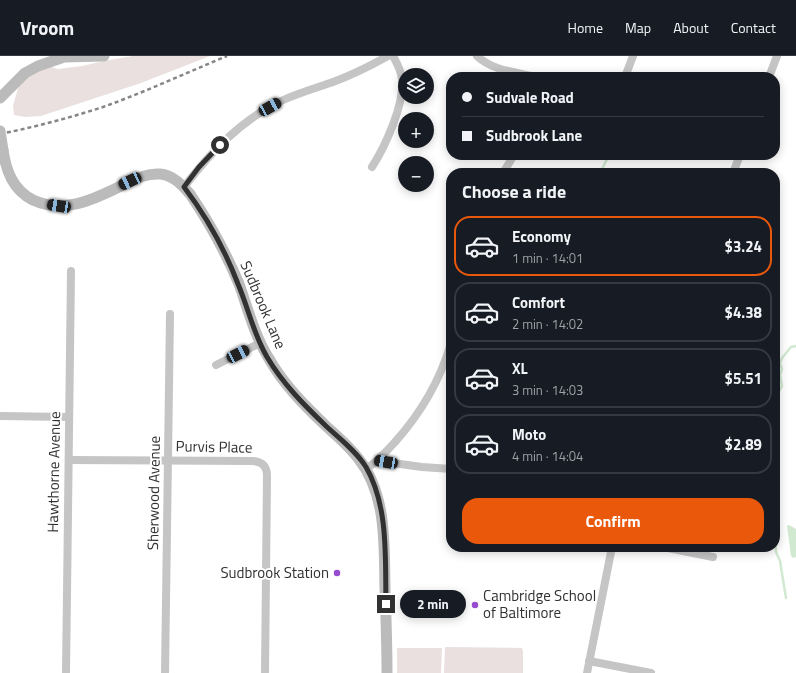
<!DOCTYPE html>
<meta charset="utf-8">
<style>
:root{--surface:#171b24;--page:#20242c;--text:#f1f3f6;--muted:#9ea1a6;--line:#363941;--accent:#ea580c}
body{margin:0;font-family:"Titillium Web",sans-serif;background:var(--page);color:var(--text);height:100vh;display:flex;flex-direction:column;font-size:15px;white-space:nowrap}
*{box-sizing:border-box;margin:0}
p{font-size:13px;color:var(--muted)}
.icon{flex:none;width:22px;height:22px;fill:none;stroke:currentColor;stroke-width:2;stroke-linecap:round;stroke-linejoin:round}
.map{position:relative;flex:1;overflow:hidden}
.drawer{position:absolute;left:446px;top:112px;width:334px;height:384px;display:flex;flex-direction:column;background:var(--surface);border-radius:16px;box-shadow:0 2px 10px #0003}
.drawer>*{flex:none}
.banner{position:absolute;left:446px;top:16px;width:334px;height:88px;border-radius:16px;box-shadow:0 2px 10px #0003;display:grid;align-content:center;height:88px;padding:0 16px;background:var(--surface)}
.buttons{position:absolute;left:398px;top:12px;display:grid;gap:8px}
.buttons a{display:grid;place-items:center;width:36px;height:36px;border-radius:50%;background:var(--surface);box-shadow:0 2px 10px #0003;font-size:20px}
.end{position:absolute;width:18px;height:18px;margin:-9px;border:5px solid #313131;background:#fff;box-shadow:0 0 0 2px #fff}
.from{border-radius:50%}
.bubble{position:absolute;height:28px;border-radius:14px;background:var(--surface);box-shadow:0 2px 10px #0003;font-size:13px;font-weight:700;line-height:28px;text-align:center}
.car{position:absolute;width:12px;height:24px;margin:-12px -6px;border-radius:5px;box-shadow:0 0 3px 1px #0007;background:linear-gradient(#222 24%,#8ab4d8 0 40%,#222 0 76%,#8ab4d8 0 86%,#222 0)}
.banner b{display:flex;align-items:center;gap:14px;height:38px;font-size:15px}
.banner b+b{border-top:1px solid var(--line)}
.banner i{width:10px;height:10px;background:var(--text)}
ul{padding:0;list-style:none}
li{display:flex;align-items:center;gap:12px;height:60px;margin:0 8px 6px;padding:0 8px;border:2px solid var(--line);border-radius:16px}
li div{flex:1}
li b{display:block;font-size:15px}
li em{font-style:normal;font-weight:700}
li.active{border-color:var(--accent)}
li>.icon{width:36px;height:36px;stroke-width:1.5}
h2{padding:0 16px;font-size:18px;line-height:48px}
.primary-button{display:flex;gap:8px;margin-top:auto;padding:8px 16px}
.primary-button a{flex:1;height:46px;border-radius:16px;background:var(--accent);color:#fff;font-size:16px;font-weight:700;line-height:46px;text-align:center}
header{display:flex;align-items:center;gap:24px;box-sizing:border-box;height:56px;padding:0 20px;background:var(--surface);border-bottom:1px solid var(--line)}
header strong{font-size:19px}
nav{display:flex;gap:22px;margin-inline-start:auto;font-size:14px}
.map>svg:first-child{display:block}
</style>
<header>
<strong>Vroom</strong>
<nav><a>Home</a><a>Map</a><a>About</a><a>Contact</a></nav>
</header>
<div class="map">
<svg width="796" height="617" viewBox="0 0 796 617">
<rect width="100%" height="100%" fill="#fff"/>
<!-- green -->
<g fill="#e9e0df">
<polygon points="133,0 210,0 141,27 41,60 25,61 14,59 13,50 18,32 31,17 48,10 58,13 82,10 104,5"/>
<polygon points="445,591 522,592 523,595 523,617 444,617"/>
<polygon points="397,592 442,592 441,617 397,617"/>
</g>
<!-- water -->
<polygon fill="#d1e9d1" points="789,469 796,473 796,501 793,502 791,500 787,470"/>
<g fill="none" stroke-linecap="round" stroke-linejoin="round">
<!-- stream -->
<g stroke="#d1e9d1" stroke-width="2.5">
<polyline points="600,117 609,99"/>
<polyline points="775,343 782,330 780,319 782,313 780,307 782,302 791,291 796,290"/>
<polyline points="775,351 775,360"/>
<polyline points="775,482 776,496 780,505 786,542"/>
</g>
<!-- street -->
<g stroke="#c5c5c5" stroke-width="8">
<path d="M 477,0 C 493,15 516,16 537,21"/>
<polyline points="625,21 633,0"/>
<polyline points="769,21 777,0"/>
<path d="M 372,111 C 385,91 405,47 402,23 C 401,15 397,7 393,0"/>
<polyline points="503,117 514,99"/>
<polyline points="733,117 740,99"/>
<path d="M 184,131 C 211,96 241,64 281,45 C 298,37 316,32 333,26 C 352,19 370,10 388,0"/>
<polyline points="216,309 260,287"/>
<polyline points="0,360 69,361"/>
<path d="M 69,404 L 253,405 C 263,406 267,411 267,420 L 265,617"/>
<polyline points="378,405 422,411 451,413"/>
<path d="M 366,413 C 378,405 386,396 395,386 C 421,357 440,325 451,287"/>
<polyline points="663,491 713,501"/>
<polyline points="589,605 651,617"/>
<polyline points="66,617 71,215"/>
<polyline points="165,617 170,258"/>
<polyline points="587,617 612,491"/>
</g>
<!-- secondary -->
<g stroke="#bbb" stroke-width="11">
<polyline points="0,42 25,17 38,10 64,1 104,0"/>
<path d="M 3,94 C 6,115 13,134 33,144 C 66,159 96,142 125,128 C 136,122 148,117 160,118 C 173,119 182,129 190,138 C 209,166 226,197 239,228 C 248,253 254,278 268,301 C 283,328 304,349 326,370 C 337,380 349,390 358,402 C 387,438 384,488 385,532 C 386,561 387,589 387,617"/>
</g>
<!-- rail -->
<path stroke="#868686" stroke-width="2.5" stroke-dasharray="4 3" stroke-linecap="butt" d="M 0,78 C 35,71 69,62 103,51 C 145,36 186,17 227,0"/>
<!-- secondary-bridge -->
<polyline stroke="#bbb" stroke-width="11" points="0,75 3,94"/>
</g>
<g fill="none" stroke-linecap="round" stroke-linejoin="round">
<!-- route -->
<path stroke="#313131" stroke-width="5" d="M 220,89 L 199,111 L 184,131 C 206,160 225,194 238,228 C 249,254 253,277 267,301 C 283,328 304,349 326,370 C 340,383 356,395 366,411 C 389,451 385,503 386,548"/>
</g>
<!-- markers -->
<g fill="#964cd0" stroke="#fff" stroke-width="1.5">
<circle cx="337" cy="517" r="4"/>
<circle cx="475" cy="549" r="4"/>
</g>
<g text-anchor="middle" stroke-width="4" stroke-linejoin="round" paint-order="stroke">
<!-- street labels -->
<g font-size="15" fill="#313131" stroke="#fff">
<text transform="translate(263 249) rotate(67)" y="5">Sudbrook Lane</text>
<text transform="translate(214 391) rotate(1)" y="5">Purvis Place</text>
<text transform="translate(54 416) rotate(-89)" y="5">Hawthorne Avenue</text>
<text transform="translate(154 437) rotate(-89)" y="5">Sherwood Avenue</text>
</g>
<!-- poi labels -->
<g font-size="15" fill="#313131" stroke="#fff" text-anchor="end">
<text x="329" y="522">Sudbrook Station</text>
<text x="483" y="545" text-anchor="start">Cambridge School<tspan x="483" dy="17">of Baltimore</tspan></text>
</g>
</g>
</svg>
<div class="buttons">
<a><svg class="icon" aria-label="layers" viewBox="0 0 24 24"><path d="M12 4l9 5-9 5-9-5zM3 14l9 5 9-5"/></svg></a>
<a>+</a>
<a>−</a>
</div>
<i class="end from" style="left:220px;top:89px"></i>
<i class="end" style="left:386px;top:548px"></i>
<div class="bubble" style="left:400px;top:534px;width:66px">2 min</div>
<i class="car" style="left:270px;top:51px;rotate:61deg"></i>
<i class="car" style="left:130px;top:125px;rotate:245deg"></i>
<i class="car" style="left:59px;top:150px;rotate:279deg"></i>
<i class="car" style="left:238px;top:298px;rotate:63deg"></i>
<i class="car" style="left:386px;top:406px;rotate:280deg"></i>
<div class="banner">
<b><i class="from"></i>Sudvale Road</b>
<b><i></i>Sudbrook Lane</b>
</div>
<section class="drawer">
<h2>Choose a ride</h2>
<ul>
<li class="active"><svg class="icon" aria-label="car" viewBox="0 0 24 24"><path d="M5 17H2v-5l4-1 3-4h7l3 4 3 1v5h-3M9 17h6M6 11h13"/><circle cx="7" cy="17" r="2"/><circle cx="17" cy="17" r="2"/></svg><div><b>Economy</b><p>1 min · 14:01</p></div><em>$3.24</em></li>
<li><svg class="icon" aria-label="car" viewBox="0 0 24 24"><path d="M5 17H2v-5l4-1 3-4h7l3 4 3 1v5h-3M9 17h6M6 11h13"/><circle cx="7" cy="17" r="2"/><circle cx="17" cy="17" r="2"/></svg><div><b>Comfort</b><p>2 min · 14:02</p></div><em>$4.38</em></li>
<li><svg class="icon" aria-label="car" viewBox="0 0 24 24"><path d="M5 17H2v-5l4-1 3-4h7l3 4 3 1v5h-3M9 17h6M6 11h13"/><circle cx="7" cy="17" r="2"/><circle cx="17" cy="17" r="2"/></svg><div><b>XL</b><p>3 min · 14:03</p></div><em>$5.51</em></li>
<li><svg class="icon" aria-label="car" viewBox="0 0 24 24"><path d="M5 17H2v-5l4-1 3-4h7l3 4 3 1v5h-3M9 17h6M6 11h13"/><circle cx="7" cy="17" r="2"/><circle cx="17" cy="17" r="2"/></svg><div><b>Moto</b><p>4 min · 14:04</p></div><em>$2.89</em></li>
</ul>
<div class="primary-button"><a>Confirm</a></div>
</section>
</div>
